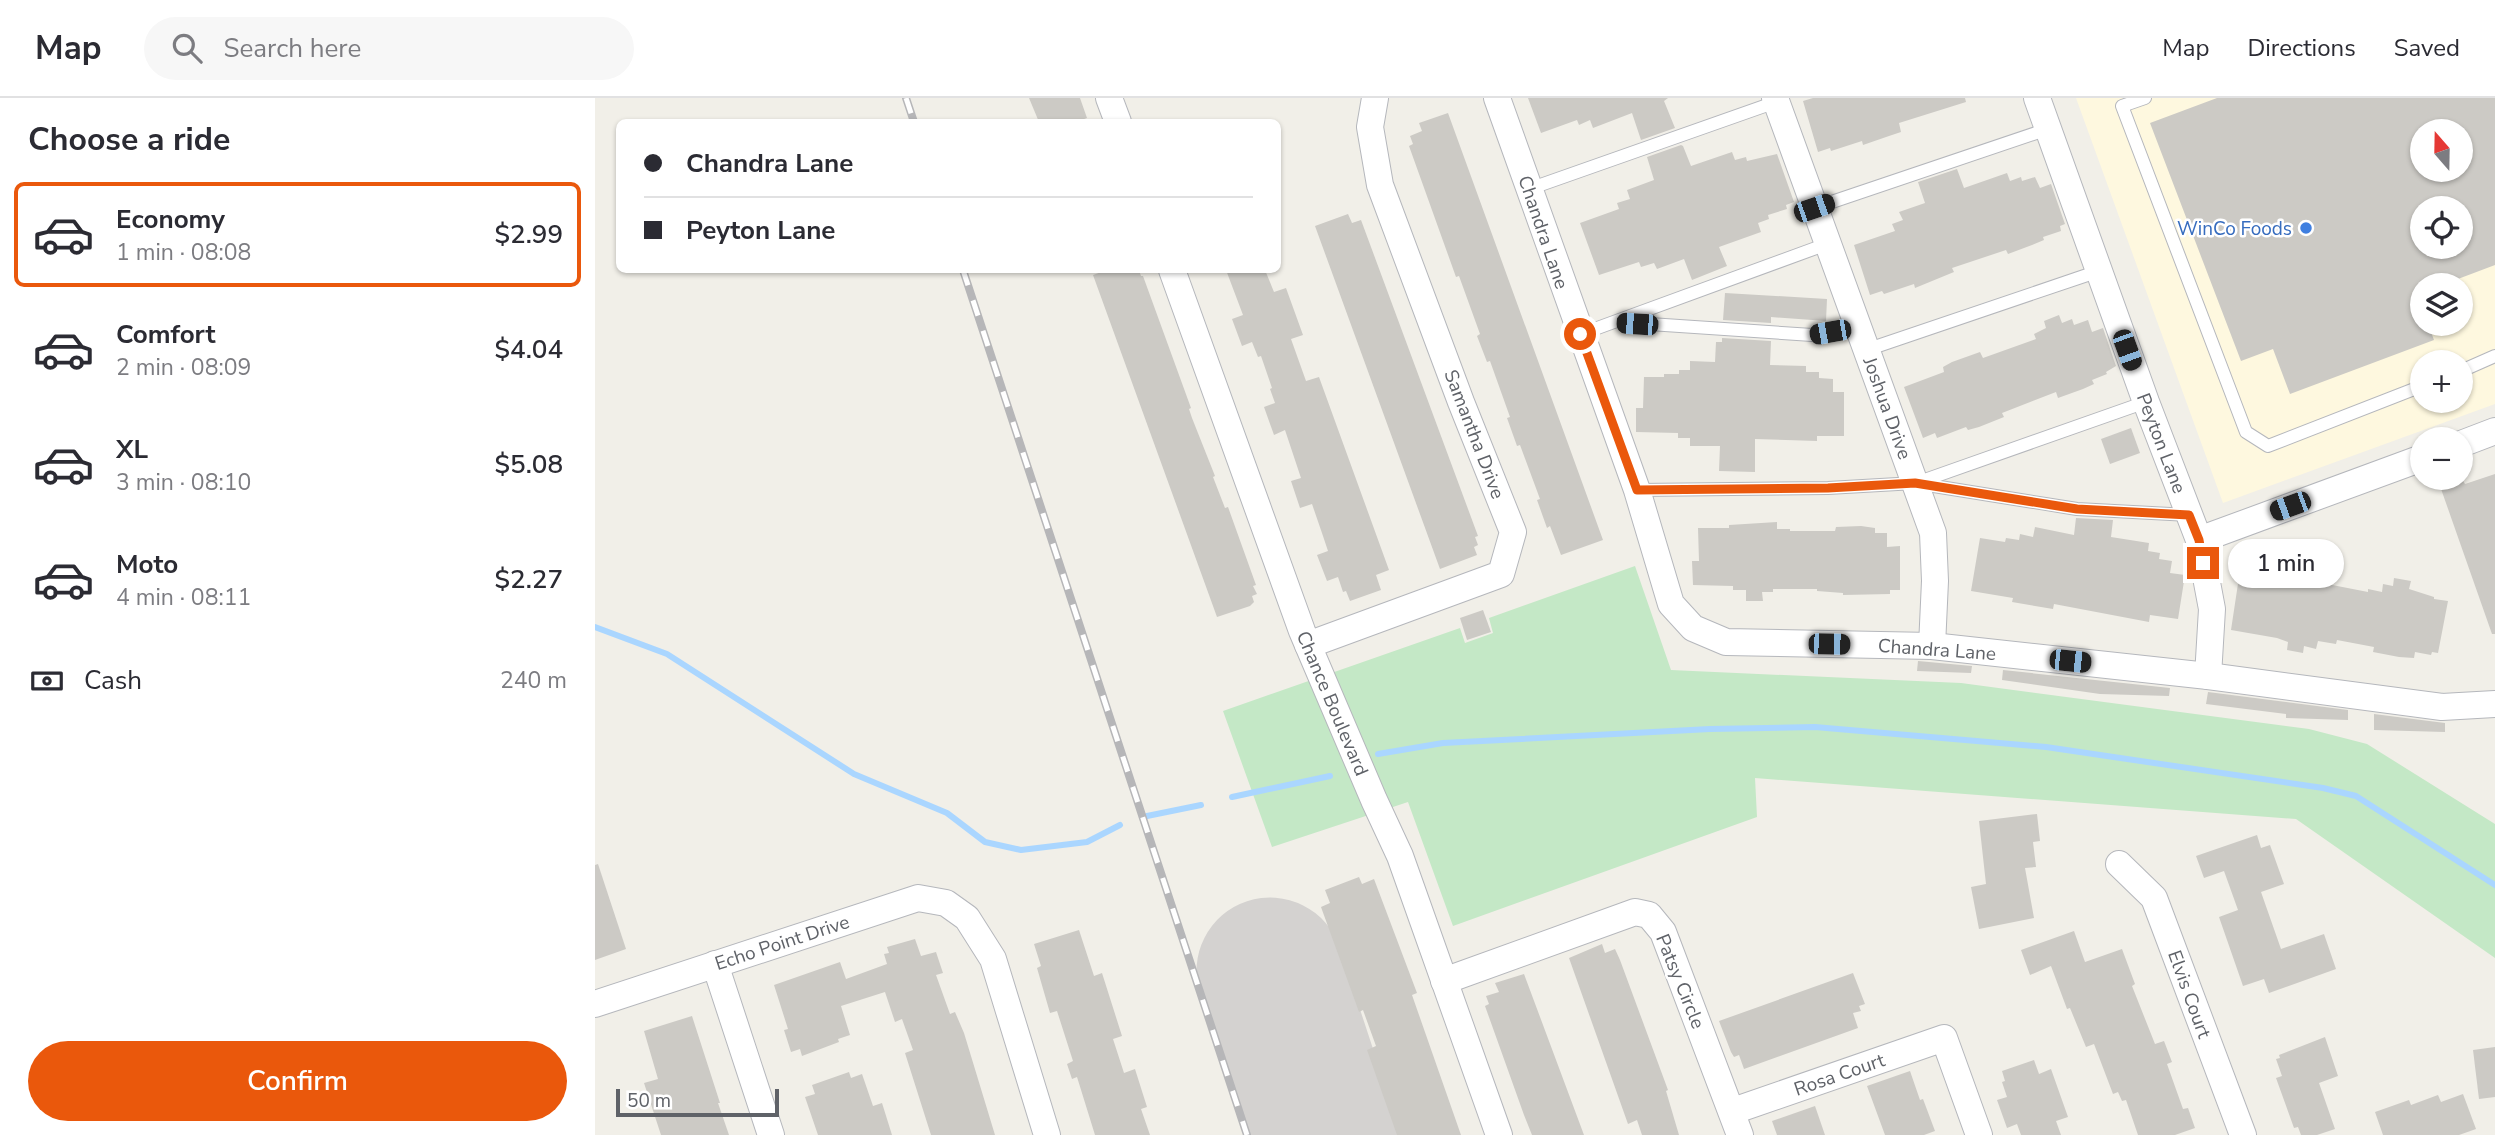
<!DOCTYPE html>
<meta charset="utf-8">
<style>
:root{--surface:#fff;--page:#f7f7f7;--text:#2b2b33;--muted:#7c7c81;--line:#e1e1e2;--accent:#ea580c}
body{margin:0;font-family:"Nunito Sans",sans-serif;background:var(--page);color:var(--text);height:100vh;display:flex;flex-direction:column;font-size:26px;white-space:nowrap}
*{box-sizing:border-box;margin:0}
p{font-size:23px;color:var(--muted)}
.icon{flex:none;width:38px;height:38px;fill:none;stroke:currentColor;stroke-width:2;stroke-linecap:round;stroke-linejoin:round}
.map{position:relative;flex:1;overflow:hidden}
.side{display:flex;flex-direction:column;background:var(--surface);width:595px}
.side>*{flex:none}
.hud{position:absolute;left:21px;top:21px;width:665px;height:154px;border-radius:10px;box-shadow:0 2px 5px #0004;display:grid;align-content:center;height:154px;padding:0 28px;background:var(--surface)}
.needle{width:46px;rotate:340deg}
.controls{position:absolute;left:1815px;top:21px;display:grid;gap:14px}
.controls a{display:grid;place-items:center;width:63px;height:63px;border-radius:50%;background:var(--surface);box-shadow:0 2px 5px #0004;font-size:35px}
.scale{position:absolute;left:21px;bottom:18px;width:163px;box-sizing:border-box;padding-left:7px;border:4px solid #5f6268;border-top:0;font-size:19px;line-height:24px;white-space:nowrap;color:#5f6268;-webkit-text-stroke:5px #fff;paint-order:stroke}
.end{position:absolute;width:32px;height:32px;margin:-16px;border:9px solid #ea580c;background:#fff;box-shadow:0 0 0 4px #fff}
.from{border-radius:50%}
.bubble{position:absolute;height:49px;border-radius:24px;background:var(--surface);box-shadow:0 2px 5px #0004;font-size:23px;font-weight:600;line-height:49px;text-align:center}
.car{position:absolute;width:21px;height:42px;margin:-21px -10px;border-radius:9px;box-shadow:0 0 5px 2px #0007;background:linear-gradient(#222 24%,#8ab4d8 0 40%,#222 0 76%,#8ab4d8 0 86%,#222 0)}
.hud b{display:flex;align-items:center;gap:24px;height:66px;font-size:26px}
.hud b+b{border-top:2px solid var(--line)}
.hud i{width:18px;height:18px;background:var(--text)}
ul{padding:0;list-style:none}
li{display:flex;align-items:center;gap:21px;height:105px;margin:0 14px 10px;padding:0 14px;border:4px solid transparent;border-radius:10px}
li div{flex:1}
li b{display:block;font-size:26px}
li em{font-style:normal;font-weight:600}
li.selected{border-color:var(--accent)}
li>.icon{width:63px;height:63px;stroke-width:1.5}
h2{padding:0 28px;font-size:32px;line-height:84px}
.pay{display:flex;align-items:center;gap:18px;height:77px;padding:0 28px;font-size:26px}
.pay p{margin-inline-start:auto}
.cta{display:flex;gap:14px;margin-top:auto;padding:14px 28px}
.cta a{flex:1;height:80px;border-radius:42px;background:var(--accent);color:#fff;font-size:28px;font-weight:600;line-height:80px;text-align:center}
header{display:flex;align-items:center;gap:42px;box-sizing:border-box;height:98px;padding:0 35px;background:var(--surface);border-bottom:2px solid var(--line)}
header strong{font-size:33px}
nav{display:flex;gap:38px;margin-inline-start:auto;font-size:24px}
.search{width:490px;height:63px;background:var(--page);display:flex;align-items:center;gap:18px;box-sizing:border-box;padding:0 24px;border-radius:38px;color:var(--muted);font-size:26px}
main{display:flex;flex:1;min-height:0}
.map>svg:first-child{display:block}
</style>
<header>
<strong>Map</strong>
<div class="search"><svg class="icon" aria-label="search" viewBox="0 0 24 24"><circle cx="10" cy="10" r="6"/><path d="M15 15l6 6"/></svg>Search here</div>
<nav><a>Map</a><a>Directions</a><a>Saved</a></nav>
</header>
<main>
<section class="side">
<h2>Choose a ride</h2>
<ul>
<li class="selected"><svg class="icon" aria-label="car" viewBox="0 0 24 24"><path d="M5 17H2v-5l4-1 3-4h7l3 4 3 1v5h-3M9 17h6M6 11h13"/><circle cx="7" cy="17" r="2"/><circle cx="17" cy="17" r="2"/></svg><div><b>Economy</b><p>1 min · 08:08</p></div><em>$2.99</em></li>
<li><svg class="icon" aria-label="car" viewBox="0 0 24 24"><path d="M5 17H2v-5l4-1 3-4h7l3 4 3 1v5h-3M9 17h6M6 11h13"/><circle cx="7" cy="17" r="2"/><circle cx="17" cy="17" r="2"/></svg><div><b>Comfort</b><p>2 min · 08:09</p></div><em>$4.04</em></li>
<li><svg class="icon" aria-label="car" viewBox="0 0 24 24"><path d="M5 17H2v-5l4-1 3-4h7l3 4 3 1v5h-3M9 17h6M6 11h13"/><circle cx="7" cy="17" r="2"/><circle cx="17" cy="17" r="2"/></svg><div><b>XL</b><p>3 min · 08:10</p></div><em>$5.08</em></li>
<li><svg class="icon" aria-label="car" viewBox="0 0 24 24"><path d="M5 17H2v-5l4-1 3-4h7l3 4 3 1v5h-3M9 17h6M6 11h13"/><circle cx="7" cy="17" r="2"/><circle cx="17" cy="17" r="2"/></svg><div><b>Moto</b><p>4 min · 08:11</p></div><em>$2.27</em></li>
</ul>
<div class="pay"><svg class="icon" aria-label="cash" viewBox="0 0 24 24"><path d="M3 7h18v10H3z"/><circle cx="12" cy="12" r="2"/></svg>Cash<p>240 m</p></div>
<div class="cta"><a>Confirm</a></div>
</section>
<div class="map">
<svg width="1900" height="1037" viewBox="0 0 1900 1037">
<rect width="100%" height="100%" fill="#f1efe8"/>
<!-- commercial -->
<path fill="#fef8df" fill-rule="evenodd" d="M 1481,0 L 1900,0 L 1900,306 L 1628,405 ZM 1827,33 L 1866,33 L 1866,72 L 1827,72 ZM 1827,110 L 1866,110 L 1866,149 L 1827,149 ZM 1827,187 L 1866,187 L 1866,226 L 1827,226 ZM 1827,264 L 1866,264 L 1866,303 L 1827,303 Z"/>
<!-- green -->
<polygon fill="#c4e8c6" points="1040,468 1076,572 1366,585 1714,631 1772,646 1900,726 1900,860 1701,721 1160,680 1162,719 858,828 813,704 677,749 628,613 865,530 870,545 898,535 894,520"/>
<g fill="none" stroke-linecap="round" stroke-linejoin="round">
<!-- stream -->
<g stroke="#aad6ff" stroke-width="6">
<polyline points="0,529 72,556 259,676 352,715 390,744 426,752 492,744 525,727"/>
<polyline points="783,656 848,645 1115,631 1220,629 1451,649 1728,690 1761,698 1900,787"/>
<polyline points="637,699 735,678"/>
<polyline points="552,718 606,707"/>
</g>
<!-- runway -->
<polyline stroke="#d4d2d0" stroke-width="147" points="675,873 729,1037"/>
</g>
<!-- building -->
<g fill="#cccac5" fill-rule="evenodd">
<polygon points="434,0 485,0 492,20 481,24 444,24"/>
<polygon points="933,0 1073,0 1069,3 1080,30 1046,42 1037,15 998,30 995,22 984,27 982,22 946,35"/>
<polygon points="1218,0 1370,0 1371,4 1304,25 1306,34 1294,38 1268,47 1267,43 1236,53 1235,50 1223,54 1208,3"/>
<path d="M 1622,0 L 1900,0 L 1900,167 L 1847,187 L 1827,187 L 1827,195 L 1822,197 L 1827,211 L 1827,226 L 1833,226 L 1839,242 L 1695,296 L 1678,251 L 1646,263 L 1555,25 ZM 1827,33 L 1866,33 L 1866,72 L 1827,72 ZM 1827,110 L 1866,110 L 1866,149 L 1827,149 Z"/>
<polygon points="853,15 1008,442 966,457 955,428 952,430 942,402 945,401 925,347 922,348 912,320 915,319 895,263 892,264 882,238 885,236 864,178 861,179 814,48 818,46 815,38 827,33 824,25"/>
<polygon points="1086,47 1088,48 1096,68 1137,54 1140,62 1151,59 1152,63 1182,56 1199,104 1191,107 1192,111 1173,117 1174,121 1163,125 1166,134 1124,149 1132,168 1097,182 1089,161 1062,171 1059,165 1046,169 1044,164 1004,177 985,125 1024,111 1022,105 1035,101 1032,92 1059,82 1052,59"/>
<polygon points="1362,71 1369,90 1412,75 1415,83 1426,79 1427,83 1440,79 1445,90 1456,86 1470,126 1465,128 1466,133 1448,139 1449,142 1437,147 1413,156 1411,152 1357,170 1359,174 1320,190 1319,186 1289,196 1287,193 1275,197 1259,147 1300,133 1297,126 1308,122 1304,114 1330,105 1323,84"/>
<polygon points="753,116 757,125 766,122 883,438 880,439 883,447 879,449 882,457 845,471 720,128"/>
<polygon points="512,172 544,172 546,178 548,178 596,310 594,311 597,320 620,378 618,379 630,410 633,409 661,487 658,488 662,496 657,498 659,504 655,508 622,519 498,177"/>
<polygon points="631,172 670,172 679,194 691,190 708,237 696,241 711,283 724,279 794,472 781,477 786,492 755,503 751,493 748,494 743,479 732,483 722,457 733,453 728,438 717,406 705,410 696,383 706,380 690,332 679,337 669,309 680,305 675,291 677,290 666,258 663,259 657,244 647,248 637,221 648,217"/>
<polygon points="1130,195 1232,201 1231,223 1176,219 1176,225 1128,222"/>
<polygon points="1464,217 1467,225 1477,221 1479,227 1493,222 1497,234 1508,230 1521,268 1511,274 1512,276 1497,282 1499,286 1488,291 1463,300 1461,294 1407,315 1409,319 1384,329 1373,332 1371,329 1342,340 1340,335 1328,340 1309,289 1349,274 1348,269 1357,264 1385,254 1388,260 1441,241 1439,236 1451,230 1449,223"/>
<polygon points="1127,240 1176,243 1175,267 1211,268 1211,274 1224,274 1224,280 1238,281 1238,294 1249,294 1249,338 1222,338 1222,343 1160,341 1160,374 1124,373 1125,348 1095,348 1095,340 1083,340 1083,335 1041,334 1041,310 1048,310 1049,279 1069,279 1069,276 1084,276 1084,272 1095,272 1095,263 1120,264 1121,244 1127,244"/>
<polygon points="1536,330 1545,355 1515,366 1506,341"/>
<polygon points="1900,376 1900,536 1897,536 1845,388 1867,381 1870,386"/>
<polygon points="1481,420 1518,422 1516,439 1554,445 1553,453 1565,455 1564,461 1577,463 1575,475 1590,477 1583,521 1555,517 1554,524 1459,506 1458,511 1417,504 1418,500 1376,493 1385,440 1410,444 1411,440 1424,442 1425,436 1438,439 1440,429 1479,437"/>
<polygon points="1182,424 1182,431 1195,431 1195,433 1240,433 1241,429 1266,428 1280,430 1280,435 1292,435 1292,449 1305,448 1305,492 1295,492 1295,496 1248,497 1248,495 1222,493 1222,491 1178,491 1178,494 1167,494 1168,503 1151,503 1151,492 1138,492 1138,488 1098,487 1097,463 1104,463 1103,430 1134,430 1134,427"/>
<polygon points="1701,472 1717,475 1717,480 1728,482 1727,485 1773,494 1773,491 1787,494 1788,486 1798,488 1799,480 1816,483 1814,491 1839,499 1839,501 1853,503 1843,555 1837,554 1836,557 1820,554 1819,560 1804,559 1778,554 1779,549 1742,542 1741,546 1723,543 1721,551 1709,548 1708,555 1692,552 1693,544 1682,540 1636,532 1644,479 1670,484 1671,480 1687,483 1688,477 1700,479"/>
<polygon points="888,512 896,534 872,542 865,520"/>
<polygon points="1323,563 1377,568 1376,575 1322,573"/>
<polygon points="1408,572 1575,590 1574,598 1505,596 1407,582"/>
<polygon points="1613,594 1753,612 1753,622 1691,620 1691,616 1611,606"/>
<polygon points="1779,616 1850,625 1850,634 1779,632"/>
<polygon points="1442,716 1445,743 1438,744 1441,769 1430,770 1439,820 1384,831 1376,789 1391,786 1384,723"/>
<polygon points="1662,737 1666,750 1675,747 1689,786 1666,794 1686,851 1729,836 1741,871 1674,895 1669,881 1648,888 1624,819 1643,812 1629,773 1609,780 1601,758"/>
<polygon points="3,766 31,851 0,862 0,767"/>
<polygon points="764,779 767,786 779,781 822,895 817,897 866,1037 802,1037 772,952 781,948 768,912 764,914 726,809 735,805 730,792"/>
<polygon points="484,832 499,878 507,875 527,938 518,941 529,975 540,971 552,1009 546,1011 555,1037 500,1037 482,979 477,981 472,966 478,963 462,913 455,915 442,870 446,868 439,846"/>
<polygon points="1479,833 1490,864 1527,851 1540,886 1537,888 1560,946 1569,943 1577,964 1572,966 1588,1011 1593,1010 1600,1030 1580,1037 1543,1037 1531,1002 1527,1003 1523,994 1518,996 1499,946 1491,949 1475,910 1472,911 1456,868 1435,877 1426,852"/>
<polygon points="320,841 326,858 341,854 348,875 341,877 355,916 360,914 369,935 400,1037 336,1037 310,955 318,952 307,921 300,924 290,894 246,908 255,937 243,941 244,944 207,958 205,951 196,954 189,932 193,931 179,887 245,864 251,881 292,866 289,856 294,855 292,849"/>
<polygon points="1007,846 1010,855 1020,851 1025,862 1073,992 1071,993 1084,1037 1047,1037 1042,1022 1033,1026 974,860"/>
<polygon points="1258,875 1270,906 1264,908 1266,913 1258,915 1263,930 1149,971 1144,957 1139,959 1136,954 1124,923"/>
<polygon points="929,876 989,1037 937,1037 929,1017 890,908 894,906 891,898 904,894 900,885"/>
<polygon points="97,918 125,1005 123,1005 134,1037 66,1037 49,985 63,981 49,933"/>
<polygon points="1730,939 1743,978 1724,985 1740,1031 1722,1037 1706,1037 1703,1029 1699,1030 1681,980 1687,978 1681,961 1685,960 1684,957"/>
<polygon points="1900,949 1900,999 1884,1001 1878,952"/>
<polygon points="1439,962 1444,976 1456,971 1473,1019 1461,1023 1466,1037 1426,1037 1422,1026 1412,1030 1402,1002 1412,999 1407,984 1410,983 1407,973"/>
<polygon points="1315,973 1325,1002 1328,1001 1340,1033 1329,1037 1290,1037 1272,988"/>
<polygon points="254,974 256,980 267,976 278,1008 287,1005 297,1037 223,1037 210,999 220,996 217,987"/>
<polygon points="1868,996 1881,1031 1864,1037 1788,1037 1780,1014 1814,1002 1816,1007 1843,997 1846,1004"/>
<polygon points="1220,1008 1230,1037 1182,1037 1177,1023"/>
</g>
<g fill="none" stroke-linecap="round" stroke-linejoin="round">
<!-- service casing -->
<g stroke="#b5b7bc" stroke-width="14">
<g id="service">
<polyline points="1550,0 1527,8 1651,334 1673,348 1827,288"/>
<polyline points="934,91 1181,4"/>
<polyline points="1219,110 1453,31"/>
<polyline points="1025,224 1217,237 1235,234 1261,224"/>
<polyline points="986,236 1232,146"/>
<polyline points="1271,252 1504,173"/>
<polyline points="1866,273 1900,258"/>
<polyline points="1324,384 1551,304"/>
<polyline points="1042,392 1233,390 1320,385 1482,411 1594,417"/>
</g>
</g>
<!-- minor casing -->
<g stroke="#b5b7bc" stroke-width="28">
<g id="minor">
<polyline points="514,0 523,24"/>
<polyline points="902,0 1042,392 1076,506 1098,530 1131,544 1337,548 1613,578 1847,609 1900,606"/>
<polyline points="1180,0 1338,435 1340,483 1337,548"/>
<polyline points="1442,0 1551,304 1604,442 1617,511 1613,578"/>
<polyline points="577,172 707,533 779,702 805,758 904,1037"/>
<polyline points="1866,346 1900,333"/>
<polyline points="1604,442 1827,360"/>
<polyline points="713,547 906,476 918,434 866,304 785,87 775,29 780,0"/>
<polyline points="1524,766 1559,800 1648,1037"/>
<polyline points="120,866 176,1037"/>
<polyline points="849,883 1040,814 1054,817 1068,834 1145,1037"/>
<polyline points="0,906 323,800 351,805 372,820 398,861 452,1037"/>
<polyline points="1138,1013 1349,940 1384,1037"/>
</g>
</g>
<!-- service -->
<use href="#service" stroke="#fff" stroke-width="12"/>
<!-- minor -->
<use href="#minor" stroke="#fff" stroke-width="26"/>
<!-- rail casing -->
<g stroke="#b6b6b8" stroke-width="8">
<g id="rail">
<polyline points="311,0 319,24"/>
<polyline points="368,172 652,1037"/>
</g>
</g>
<!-- rail -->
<use href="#rail" stroke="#fff" stroke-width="5" stroke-dasharray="16" stroke-linecap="butt"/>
</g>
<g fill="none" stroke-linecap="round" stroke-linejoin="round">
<!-- route -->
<polyline stroke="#ea580c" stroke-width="9" points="985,236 1042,392 1233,390 1320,385 1482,411 1594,417 1604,442 1608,465"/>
</g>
<!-- markers -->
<circle fill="#3f7fe0" stroke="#fff" stroke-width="2.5" cx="1711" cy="130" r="7"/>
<g text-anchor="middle" stroke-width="5" stroke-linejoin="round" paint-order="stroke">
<!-- shop labels -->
<g font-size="19" fill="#366cbe" stroke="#fff" text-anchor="end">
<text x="1697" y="137">WinCo Foods</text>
</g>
<!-- street labels -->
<g font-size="19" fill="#5f6268" stroke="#fff">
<text transform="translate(949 134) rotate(71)" y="7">Chandra Lane</text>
<text transform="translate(1293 310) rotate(70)" y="7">Joshua Drive</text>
<text transform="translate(880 336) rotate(69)" y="7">Samantha Drive</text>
<text transform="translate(1567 345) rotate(69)" y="7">Peyton Lane</text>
<text transform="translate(1342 551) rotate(4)" y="7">Chandra Lane</text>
<text transform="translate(738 605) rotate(67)" y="7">Chance Boulevard</text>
<text transform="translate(187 844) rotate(-18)" y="7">Echo Point Drive</text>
<text transform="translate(1086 883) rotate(68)" y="7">Patsy Circle</text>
<text transform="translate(1595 896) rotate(70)" y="7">Elvis Court</text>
<text transform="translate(1244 976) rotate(-19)" y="7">Rosa Court</text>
</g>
</g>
</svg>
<div class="controls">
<a><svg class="needle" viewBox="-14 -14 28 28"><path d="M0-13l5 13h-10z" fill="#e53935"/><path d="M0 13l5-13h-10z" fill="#7c7c81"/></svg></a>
<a><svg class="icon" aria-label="locate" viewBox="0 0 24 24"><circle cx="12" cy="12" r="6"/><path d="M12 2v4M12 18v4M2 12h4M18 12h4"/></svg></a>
<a><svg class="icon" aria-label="layers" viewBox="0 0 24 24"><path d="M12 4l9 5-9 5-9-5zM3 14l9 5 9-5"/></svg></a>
<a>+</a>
<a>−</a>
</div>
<div class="scale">50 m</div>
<i class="end from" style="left:985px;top:236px"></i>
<i class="end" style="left:1608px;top:465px"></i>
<div class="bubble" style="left:1633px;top:441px;width:116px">1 min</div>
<i class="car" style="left:1219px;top:110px;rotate:71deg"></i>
<i class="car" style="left:1042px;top:226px;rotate:274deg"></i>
<i class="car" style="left:1235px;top:234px;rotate:260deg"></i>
<i class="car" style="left:1532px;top:252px;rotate:160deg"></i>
<i class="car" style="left:1695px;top:408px;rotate:250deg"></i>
<i class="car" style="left:1234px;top:546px;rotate:91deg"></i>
<i class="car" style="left:1475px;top:563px;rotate:96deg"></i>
<div class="hud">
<b><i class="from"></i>Chandra Lane</b>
<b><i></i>Peyton Lane</b>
</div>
</div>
</main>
